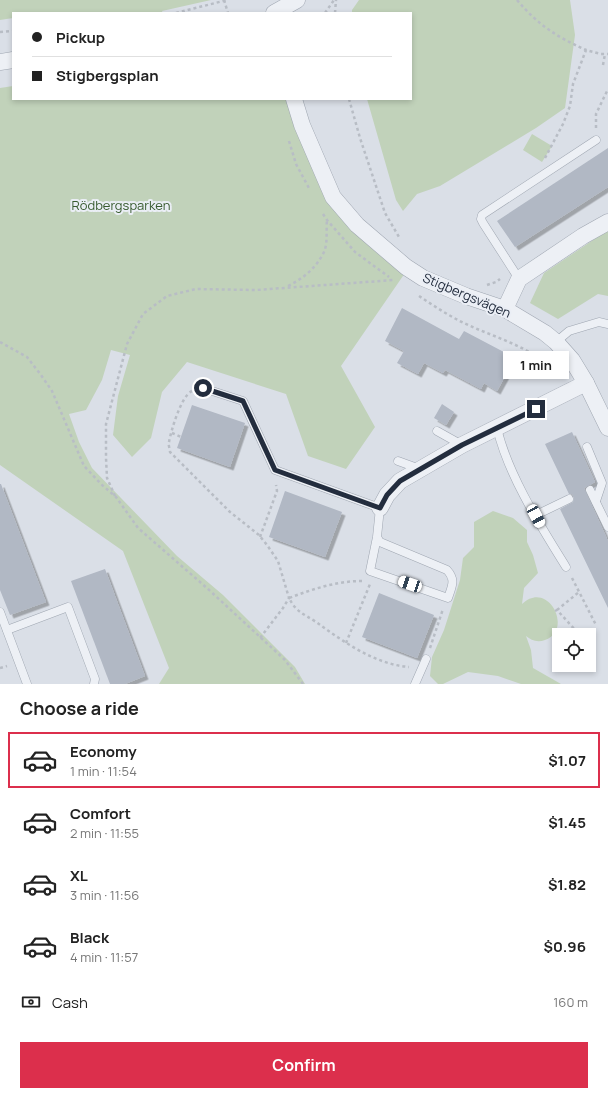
<!DOCTYPE html>
<meta charset="utf-8">
<style>
:root{--surface:#fff;--page:#f2f2f2;--text:#222;--muted:#767676;--line:#e0e0e0;--accent:#dc2f4c}
body{margin:0;font-family:Manrope,sans-serif;background:var(--page);color:var(--text);height:100vh;display:flex;flex-direction:column;font-size:15px;white-space:nowrap}
*{box-sizing:border-box;margin:0}
p{font-size:13px;color:var(--muted)}
.icon{flex:none;width:22px;height:22px;fill:none;stroke:currentColor;stroke-width:2;stroke-linecap:round;stroke-linejoin:round}
.map{position:relative;height:684px;overflow:hidden}
.sheet{display:flex;flex-direction:column;background:var(--surface);flex:1}
.sheet>*{flex:none}
.guide{position:absolute;left:12px;top:12px;width:400px;height:88px;border-radius:0px;box-shadow:0 2px 6px #0003;display:grid;align-content:center;height:88px;padding:0 20px;background:var(--surface)}
.tools{position:absolute;left:552px;top:628px;display:grid;gap:8px}
.tools a{display:grid;place-items:center;width:44px;height:44px;border-radius:0px;background:var(--surface);box-shadow:0 2px 6px #0003;font-size:20px}
.end{position:absolute;width:18px;height:18px;margin:-9px;border:5px solid #232d3e;background:#fff;box-shadow:0 0 0 2px #fff}
.from{border-radius:50%}
.bubble{position:absolute;height:28px;border-radius:0px;background:var(--surface);box-shadow:0 2px 6px #0003;font-size:13px;font-weight:700;line-height:28px;text-align:center}
.car{position:absolute;width:12px;height:24px;margin:-12px -6px;border-radius:5px;box-shadow:0 0 3px 1px #0007;background:linear-gradient(#fff 24%,#345 0 40%,#fff 0 76%,#345 0 86%,#fff 0)}
.guide b{display:flex;align-items:center;gap:14px;height:38px;font-size:15px}
.guide b+b{border-top:1px solid var(--line)}
.guide i{width:10px;height:10px;background:var(--text)}
ul{padding:0;list-style:none}
li{display:flex;align-items:center;gap:12px;height:56px;margin:0 8px 6px;padding:0 12px;border:2px solid transparent;border-radius:0px}
li div{flex:1}
li b{display:block;font-size:15px}
li em{font-style:normal;font-weight:700}
li.current{border-color:var(--accent)}
li>.icon{width:36px;height:36px;stroke-width:1.5}
h2{padding:0 20px;font-size:18px;line-height:48px}
.pay{display:flex;align-items:center;gap:10px;height:44px;padding:0 20px;font-size:15px}
.pay p{margin-inline-start:auto}
.button{display:flex;gap:8px;margin-top:auto;padding:8px 20px}
.button a{flex:1;height:46px;border-radius:0px;background:var(--accent);color:#fff;font-size:16px;font-weight:700;line-height:46px;text-align:center}
.map>svg:first-child{display:block}
</style>
<div class="map">
<svg width="608" height="684" viewBox="0 0 608 684">
<defs>
<filter id="shadow"><feDropShadow dx="3.5" dy="3.5" stdDeviation="0" flood-color="#0004"/></filter>
</defs>
<rect width="100%" height="100%" fill="#dadfe7"/>
<!-- green -->
<g fill="#c1d2ba">
<polygon points="0,0 211,0 162,11 163,13 13,13 13,18 0,20"/>
<polygon points="359,0 570,0 575,35 565,108 536,128 440,186 417,194 403,211 396,200 367,99 411,99 411,13 352,13 352,10"/>
<polygon points="13,86 13,99 294,99 333,197 405,273 341,366 375,427 346,469 308,456 286,394 187,362 162,392 151,438 132,457 113,435 118,396 130,355 111,350 102,380 86,410 69,414 79,442 92,468 177,556 223,595 295,667 305,684 159,684 169,668 123,551 0,465 0,88"/>
<polygon points="532,134 552,146 542,162 523,150"/>
<polygon points="608,230 608,296 598,294 558,319 530,303 544,273"/>
<path d="M 493,511 L 513,518 L 527,530 L 527,542 L 533,555 L 538,573 L 524,588 L 522,604 C 548,579 574,630 545,640 C 537,643 531,640 526,636 L 531,650 L 533,668 L 561,684 L 521,684 L 498,676 L 468,672 L 443,684 L 438,684 L 430,676 L 432,657 L 444,630 L 460,580 L 463,558 L 474,547 L 474,522 Z"/>
</g>
<!-- building -->
<g fill="#b1b8c4" filter="url(#shadow)">
<polygon points="608,148 608,187 515,247 497,221"/>
<polygon points="402,308 459,339 464,331 515,358 497,391 484,383 481,389 445,370 443,373 424,363 418,374 397,363 404,351 385,341"/>
<polygon points="442,404 454,412 446,425 434,418"/>
<polygon points="192,405 245,423 230,467 177,448"/>
<polygon points="572,432 595,482 584,488 608,541 608,608 560,509 573,502 574,497 572,494 569,494 545,444"/>
<polygon points="0,484 1,484 46,602 10,615 0,590"/>
<polygon points="285,491 342,512 325,557 269,537"/>
<polygon points="105,569 145,676 125,684 110,684 71,581"/>
<polygon points="379,593 434,615 417,658 362,637"/>
</g>
<g fill="none" stroke-linecap="round" stroke-linejoin="round">
<!-- service casing -->
<g stroke="#9fa6b1" stroke-width="9">
<g id="service">
<polyline points="519,279 483,223 481,219 482,215 596,140"/>
<polyline points="556,342 569,331 599,322 608,324"/>
<path d="M 203,388 L 243,401 L 275,470 L 380,508 L 377,537 L 370,571 L 448,598 C 452,586 456,580 447,570 L 380,542 L 377,537"/>
<path d="M 497,428 C 508,475 540,525 566,567"/>
<polyline points="437,431 462,445"/>
<polyline points="587,447 602,483 596,501"/>
<polyline points="398,461 420,469"/>
<polyline points="590,490 608,527"/>
<polyline points="536,515 569,499"/>
<polyline points="0,612 27,684"/>
<polyline points="7,630 68,607 95,679 94,684"/>
<polyline points="415,684 426,659"/>
</g>
</g>
<!-- minor casing -->
<g stroke="#9fa6b1" stroke-width="17">
<g id="minor">
<polyline points="274,13 297,0"/>
<polyline points="0,62 13,60"/>
<polyline points="294,99 302,125 333,197 357,225 406,267 423,278 466,296 505,309 545,333 556,342 572,360 586,383 608,428"/>
<polyline points="505,309 519,279 583,236 608,222"/>
<polyline points="380,508 387,495 400,481 462,445 586,383"/>
</g>
</g>
<!-- path -->
<g stroke="#b8bdc5" stroke-width="2.5" stroke-dasharray="3 3" stroke-linecap="butt">
<polyline points="224,0 228,13"/>
<path d="M 517,0 C 538,25 557,37 586,50"/>
<polyline points="176,13 227,0"/>
<polyline points="325,13 334,0"/>
<polyline points="335,13 336,0"/>
<polyline points="0,32 13,31"/>
<polyline points="603,65 605,54"/>
<polyline points="349,99 360,138 385,213 399,237"/>
<polyline points="596,128 596,114 608,89"/>
<polyline points="289,141 296,164 310,190"/>
<polyline points="545,158 563,124 570,106 573,84 586,50 601,54 608,54"/>
<polyline points="323,214 327,220 355,252 389,277"/>
<polyline points="487,285 496,282 500,279"/>
<path d="M 288,286 C 304,278 316,268 324,252 C 328,243 326,229 327,220"/>
<path d="M 419,296 C 431,304 443,312 456,319 C 491,338 535,345 560,378"/>
<polyline points="0,342 27,357 41,375 52,391 84,466 102,485 116,497 138,528 208,589 285,660 303,684"/>
<path d="M 192,391 C 181,396 171,431 169,442 C 168,445 170,449 170,452 L 230,512 L 259,535 L 267,545 L 278,561 L 289,598 L 283,608 L 260,638"/>
<polyline points="172,433 181,437"/>
<polyline points="115,496 107,478 106,458 106,424 127,344 143,314 167,296 196,289 256,290 394,280"/>
<polyline points="260,537 277,491 276,485"/>
<polyline points="572,578 596,625"/>
<path d="M 362,581 C 337,581 313,589 289,598 C 296,612 304,614 316,622 C 344,642 374,664 409,667"/>
<polyline points="557,610 579,592"/>
<polyline points="555,611 557,610 578,633"/>
<polyline points="346,643 370,584"/>
<polyline points="430,648 443,609"/>
<polyline points="0,668 7,666"/>
</g>
<!-- service -->
<use href="#service" stroke="#edf0f5" stroke-width="8"/>
<!-- minor -->
<use href="#minor" stroke="#edf0f5" stroke-width="16"/>
</g>
<g fill="none" stroke-linecap="round" stroke-linejoin="round">
<!-- route -->
<polyline stroke="#232d3e" stroke-width="5" points="203,388 243,401 275,470 380,508 387,495 400,481 462,445 536,409"/>
</g>
<g text-anchor="middle" stroke-width="4" stroke-linejoin="round" paint-order="stroke">
<!-- park labels -->
<g font-size="13" fill="#385b2f" stroke="#eaeef5">
<text x="121" y="210">Rödbergsparken</text>
</g>
<!-- street labels -->
<g font-size="13" fill="#232d3e" stroke="#eaeef5">
<text transform="translate(467 295) rotate(23)" y="5">Stigbergsvägen</text>
</g>
</g>
</svg>
<div class="tools">
<a><svg class="icon" aria-label="locate" viewBox="0 0 24 24"><circle cx="12" cy="12" r="6"/><path d="M12 2v4M12 18v4M2 12h4M18 12h4"/></svg></a>
</div>
<i class="end from" style="left:203px;top:388px"></i>
<i class="end" style="left:536px;top:409px"></i>
<div class="bubble" style="left:503px;top:351px;width:66px">1 min</div>
<i class="car" style="left:536px;top:516px;rotate:152deg"></i>
<i class="car" style="left:410px;top:584px;rotate:289deg"></i>
<div class="guide">
<b><i class="from"></i>Pickup</b>
<b><i></i>Stigbergsplan</b>
</div>
</div>
<section class="sheet">
<h2>Choose a ride</h2>
<ul>
<li class="current"><svg class="icon" aria-label="car" viewBox="0 0 24 24"><path d="M5 17H2v-5l4-1 3-4h7l3 4 3 1v5h-3M9 17h6M6 11h13"/><circle cx="7" cy="17" r="2"/><circle cx="17" cy="17" r="2"/></svg><div><b>Economy</b><p>1 min · 11:54</p></div><em>$1.07</em></li>
<li><svg class="icon" aria-label="car" viewBox="0 0 24 24"><path d="M5 17H2v-5l4-1 3-4h7l3 4 3 1v5h-3M9 17h6M6 11h13"/><circle cx="7" cy="17" r="2"/><circle cx="17" cy="17" r="2"/></svg><div><b>Comfort</b><p>2 min · 11:55</p></div><em>$1.45</em></li>
<li><svg class="icon" aria-label="car" viewBox="0 0 24 24"><path d="M5 17H2v-5l4-1 3-4h7l3 4 3 1v5h-3M9 17h6M6 11h13"/><circle cx="7" cy="17" r="2"/><circle cx="17" cy="17" r="2"/></svg><div><b>XL</b><p>3 min · 11:56</p></div><em>$1.82</em></li>
<li><svg class="icon" aria-label="car" viewBox="0 0 24 24"><path d="M5 17H2v-5l4-1 3-4h7l3 4 3 1v5h-3M9 17h6M6 11h13"/><circle cx="7" cy="17" r="2"/><circle cx="17" cy="17" r="2"/></svg><div><b>Black</b><p>4 min · 11:57</p></div><em>$0.96</em></li>
</ul>
<div class="pay"><svg class="icon" aria-label="cash" viewBox="0 0 24 24"><path d="M3 7h18v10H3z"/><circle cx="12" cy="12" r="2"/></svg>Cash<p>160 m</p></div>
<div class="button"><a>Confirm</a></div>
</section>
